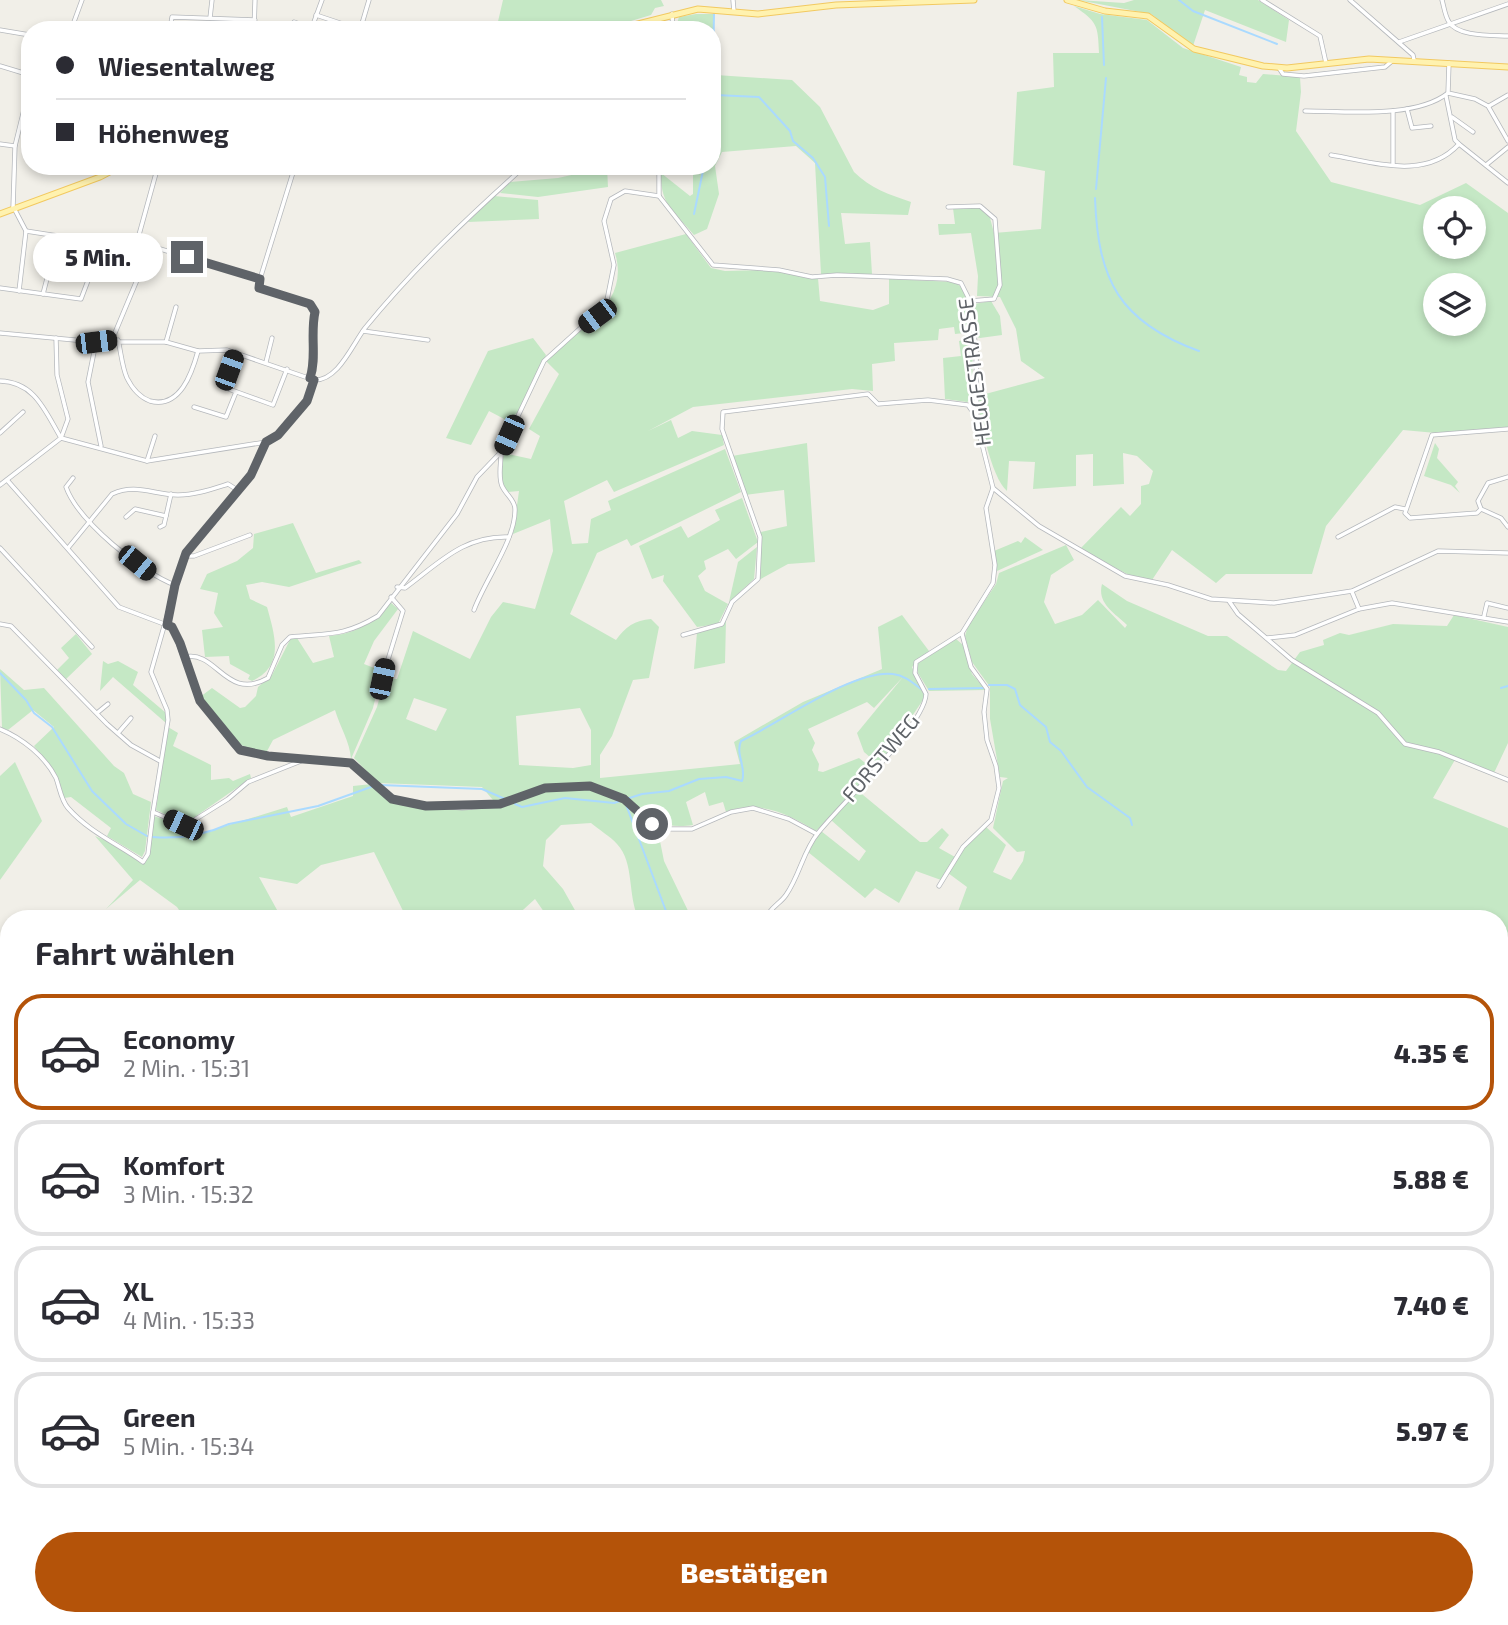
<!DOCTYPE html>
<html lang="de">
<meta charset="utf-8">
<style>
:root{--surface:#fff;--page:#f7f7f7;--text:#2b2b33;--muted:#7c7c81;--line:#e1e1e2;--accent:#b45309}
body{margin:0;font-family:"Exo 2",sans-serif;background:var(--page);color:var(--text);height:100vh;display:flex;flex-direction:column;font-size:26px;white-space:nowrap}
*{box-sizing:border-box;margin:0}
p{font-size:23px;color:var(--muted)}
.icon{flex:none;width:38px;height:38px;fill:none;stroke:currentColor;stroke-width:2;stroke-linecap:round;stroke-linejoin:round}
.map{position:relative;flex:1;overflow:hidden}
.panel{position:absolute;left:0px;top:910px;width:1508px;height:716px;display:flex;flex-direction:column;background:var(--surface);border-radius:28px 28px 0 0;box-shadow:0 4px 10px #0003}
.panel>*{flex:none}
.top-card{position:absolute;left:21px;top:21px;width:700px;height:154px;border-radius:28px;box-shadow:0 4px 10px #0003;display:grid;align-content:center;height:154px;padding:0 35px;background:var(--surface)}
.tools{position:absolute;left:1423px;top:196px;display:grid;gap:14px}
.tools a{display:grid;place-items:center;width:63px;height:63px;border-radius:50%;background:var(--surface);box-shadow:0 4px 10px #0003;font-size:35px}
.end{position:absolute;width:32px;height:32px;margin:-16px;border:9px solid #5f6368;background:#fff;box-shadow:0 0 0 4px #fff}
.from{border-radius:50%}
.bubble{position:absolute;height:49px;border-radius:24px;background:var(--surface);box-shadow:0 4px 10px #0003;font-size:23px;font-weight:800;line-height:49px;text-align:center}
.car{position:absolute;width:21px;height:42px;margin:-21px -10px;border-radius:9px;box-shadow:0 0 5px 2px #0007;background:linear-gradient(#222 24%,#8ab4d8 0 40%,#222 0 76%,#8ab4d8 0 86%,#222 0)}
.top-card b{display:flex;align-items:center;gap:24px;height:66px;font-size:26px}
.top-card b+b{border-top:2px solid var(--line)}
.top-card i{width:18px;height:18px;background:var(--text)}
ul{padding:0;list-style:none}
li{display:flex;align-items:center;gap:21px;height:116px;margin:0 14px 10px;padding:0 21px;border:4px solid var(--line);border-radius:28px}
li div{flex:1}
li b{display:block;font-size:26px}
li em{font-style:normal;font-weight:800}
li.current{border-color:var(--accent)}
li>.icon{width:63px;height:63px;stroke-width:1.5}
h2{padding:0 35px;font-size:32px;line-height:84px}
.cta{display:flex;gap:14px;margin-top:auto;padding:14px 35px}
.cta a{flex:1;height:80px;border-radius:42px;background:var(--accent);color:#fff;font-size:28px;font-weight:800;line-height:80px;text-align:center}
.map>svg:first-child{display:block}
</style>
<div class="map">
<svg width="1508" height="1625" viewBox="0 0 1508 1625">
<rect width="100%" height="100%" fill="#f1efe8"/>
<!-- green -->
<g fill="#c5e8c5" fill-rule="evenodd">
<polygon points="503,0 661,0 664,6 655,8 651,15 601,30 496,30"/>
<polygon points="1078,0 1124,3 1134,0 1258,0 1289,20 1286,42 1205,10 1193,46 1151,14"/>
<path d="M 1074,6 L 1100,14 L 1147,20 L 1183,48 L 1241,67 L 1239,75 L 1247,77 L 1247,82 L 1256,83 L 1263,74 L 1300,77 L 1301,92 L 1296,131 L 1331,182 L 1420,205 L 1466,183 L 1508,213 L 1508,427 L 1436,433 L 1403,430 L 1326,526 L 1312,574 L 1226,574 L 1216,583 L 1172,550 L 1152,580 L 1131,576 L 1080,549 L 1121,507 L 1130,516 L 1141,504 L 1141,486 L 1149,484 L 1153,471 L 1137,456 L 1123,453 L 1124,484 L 1093,486 L 1093,454 L 1076,455 L 1076,486 L 1033,489 L 1035,462 L 1009,461 L 1007,491 C 991,477 979,418 978,396 L 1045,378 L 1021,361 L 1016,329 L 1000,297 L 977,296 L 978,276 L 971,233 L 939,235 L 938,224 L 955,224 L 953,208 L 980,207 L 989,214 L 994,233 L 1041,229 L 1045,171 L 1013,165 L 1017,92 L 1054,87 L 1053,53 L 1099,53 C 1098,24 1097,22 1074,6 ZM 1435,208 L 1474,208 L 1474,247 L 1435,247 ZM 1435,285 L 1474,285 L 1474,324 L 1435,324 Z"/>
<polygon points="696,14 714,14 714,50 712,30 675,30 679,17"/>
<path d="M 716,75 L 792,80 L 820,107 L 854,172 C 870,188 890,195 911,202 L 908,215 L 841,213 L 845,244 L 870,242 L 872,274 L 821,274 L 815,163 L 796,146 L 722,152 L 715,166 L 719,194 L 707,229 L 694,235 C 675,212 660,205 661,173 L 690,196 L 693,194 L 693,166 L 712,166 L 712,105 Z"/>
<polygon points="607,167 608,187 538,197 500,193 510,182 558,178"/>
<polygon points="494,196 538,200 539,219 468,222"/>
<path d="M 686,234 L 711,268 L 725,271 L 767,270 L 818,278 L 820,301 L 873,310 L 889,304 L 889,279 L 955,282 C 971,293 970,315 973,332 L 955,334 L 954,327 L 939,329 L 938,340 L 894,343 L 895,361 L 872,364 L 873,391 L 852,389 L 693,407 L 648,431 L 671,420 L 678,438 L 692,431 L 722,435 L 724,445 L 614,492 L 607,480 L 564,501 L 572,544 L 588,543 L 591,519 L 611,510 L 608,501 L 725,449 L 741,492 L 631,546 L 627,539 L 597,553 L 570,614 L 616,640 C 625,627 635,620 651,619 L 659,627 L 649,678 L 633,680 L 612,736 L 600,755 L 600,778 L 740,764 L 734,742 L 803,702 L 882,669 L 878,627 L 902,615 L 929,651 L 912,667 L 925,697 L 885,756 L 878,764 L 864,752 L 857,733 L 903,677 L 874,708 L 867,702 L 808,729 L 815,743 L 812,750 L 819,764 L 818,771 L 823,772 L 859,758 L 874,770 L 816,831 C 789,814 757,799 726,812 L 723,802 L 709,806 L 705,792 L 686,802 L 693,825 C 646,833 638,796 596,784 L 595,789 L 627,804 L 658,831 L 664,861 L 692,919 L 639,919 C 627,896 635,863 617,844 C 610,836 599,830 591,823 L 561,825 L 546,840 L 543,866 L 563,889 L 576,912 L 569,919 L 549,919 L 535,899 L 513,919 L 407,919 L 374,852 L 321,865 L 297,884 L 259,877 L 282,919 L 185,919 L 177,907 L 140,880 L 106,909 L 133,880 L 95,836 L 116,845 L 143,864 L 149,856 L 154,816 L 203,833 L 287,807 L 291,817 L 353,796 L 353,786 L 372,784 C 405,817 454,811 498,806 L 482,787 L 378,783 L 354,758 L 377,707 L 385,678 L 397,679 L 413,631 L 470,659 L 491,617 L 503,602 L 535,609 L 553,551 L 550,519 L 513,534 L 519,491 L 507,492 C 499,480 502,467 504,453 L 531,459 L 540,436 L 529,429 L 559,374 L 546,361 C 576,329 631,306 615,253 ZM 414,698 L 447,709 L 436,731 L 406,719 ZM 580,708 L 591,730 L 591,765 L 573,768 L 519,765 L 516,716 Z"/>
<polygon points="991,301 1000,316 1002,335 980,338 977,337 974,304"/>
<polygon points="533,338 546,355 518,412 508,421 489,411 471,445 446,438 488,351"/>
<polygon points="973,338 972,399 967,402 945,399 943,358 961,356 959,341"/>
<polygon points="807,443 815,562 788,564 759,580 761,532 787,526 784,490 745,495 732,456"/>
<polygon points="1435,443 1439,449 1437,458 1458,482 1455,486 1460,493 1451,485 1424,476"/>
<polygon points="742,498 758,542 736,559 728,549 704,561 706,569 698,576 705,591 728,604 718,624 697,627 663,581 664,575 652,579 639,546 681,526 688,538 720,520 715,510"/>
<path d="M 293,523 L 316,573 L 359,560 L 362,563 L 289,587 L 262,582 L 246,585 L 250,599 L 267,607 C 275,636 285,666 252,681 L 248,679 L 250,675 L 230,664 L 229,656 L 205,657 L 202,630 L 223,627 L 214,613 L 218,593 L 200,589 L 207,574 L 237,561 L 253,548 L 254,534 Z"/>
<polygon points="1025,537 1043,550 997,571 994,551 1018,541 1021,543"/>
<path d="M 1066,545 L 1074,560 L 1051,575 L 1044,602 L 1055,624 L 1082,615 L 1098,600 L 1125,628 L 1127,625 C 1113,612 1097,603 1102,584 L 1127,601 L 1208,636 L 1227,636 L 1278,670 L 1286,671 L 1300,652 L 1324,645 L 1323,640 L 1340,633 L 1349,635 L 1393,624 L 1447,626 L 1454,615 L 1508,627 L 1508,743 L 1494,773 L 1456,758 L 1433,798 L 1508,828 L 1508,1625 L 1125,1625 L 1125,1617 L 1500,1617 L 1500,919 L 928,919 L 930,910 L 956,917 L 967,887 L 948,873 L 963,848 L 986,827 L 1006,845 L 993,872 L 1011,880 L 1023,861 L 1025,851 L 1017,852 L 993,828 L 1003,781 L 1008,778 L 1000,777 L 990,719 L 990,687 L 972,662 L 965,636 L 968,626 L 996,584 L 999,573 Z"/>
<polygon points="757,547 754,579 729,602 738,562"/>
<path d="M 390,602 L 398,609 L 374,641 L 364,664 L 382,671 L 373,708 L 351,759 C 350,742 340,727 335,710 L 273,740 L 266,753 C 233,750 218,722 200,697 L 212,688 L 240,708 L 245,707 L 256,696 L 258,687 L 272,675 L 291,638 L 297,638 L 313,663 L 334,657 L 329,636 C 355,634 374,623 390,602 Z"/>
<polygon points="726,620 725,663 694,669 697,632 721,627"/>
<polygon points="76,634 92,654 66,679 57,670 69,658 61,648"/>
<polygon points="956,639 963,645 972,674 986,690 929,691 918,673 917,664"/>
<polygon points="103,661 108,664 118,661 138,672 133,685 166,713 166,723 113,677 100,691"/>
<polygon points="0,669 24,690 44,688 114,766 124,773 133,794 151,802 145,851 142,857 107,836 111,828 71,797 64,798 57,776 34,746 54,727 33,710 8,730 2,728"/>
<polygon points="168,727 178,733 173,746 211,765 211,780 229,778 233,781 250,774 251,778 189,821 182,822 156,810"/>
<polygon points="15,762 42,821 0,880 0,776"/>
<polygon points="857,790 920,842 927,842 942,828 949,835 939,848 955,857 941,880 916,871 899,903 875,888 865,898 808,852 821,831 859,861 866,851 831,820"/>
<polygon points="0,991 9,1005 9,1074 0,1065 0,1055 4,1051 0,1041"/>
<polygon points="309,1617 368,1617 374,1621 372,1625 303,1625"/>
<polygon points="542,1617 744,1617 752,1625 546,1625"/>
<polygon points="752,1617 1017,1617 1019,1625 761,1625"/>
</g>
<g fill="none" stroke-linecap="round" stroke-linejoin="round">
<!-- stream -->
<g stroke="#aadaff" stroke-width="2">
<polyline points="1179,0 1193,11 1277,44"/>
<polyline points="1102,17 1104,65"/>
<polyline points="715,95 759,97 790,131 793,141 813,158 825,177 829,226"/>
<polyline points="712,122 714,14"/>
<polyline points="1096,189 1106,78"/>
<path d="M 1095,198 C 1098,280 1119,322 1199,351"/>
<polyline points="694,214 704,166"/>
<polyline points="0,673 26,700 34,713 52,727 92,791 126,824 147,836"/>
<polyline points="989,685 1007,685 1015,689 1020,705 1046,727 1050,742 1061,751 1087,787 1130,818 1132,825"/>
<polyline points="1501,688 1508,686"/>
<polyline points="929,689 984,688"/>
<polyline points="380,785 482,789 505,799"/>
<polyline points="625,802 669,919"/>
<path d="M 515,804 L 522,807 L 565,798 L 614,803 L 642,794 L 669,791 L 699,779 L 726,777 L 742,781 C 747,768 735,754 741,741 C 778,724 853,669 893,674 C 904,675 912,682 921,689"/>
<path d="M 153,837 C 179,839 205,835 229,824 L 318,806 L 371,787"/>
<polyline points="0,999 9,1012"/>
<polyline points="350,1617 355,1620"/>
<polyline points="661,1617 670,1625"/>
</g>
<!-- minor casing -->
<g stroke="#b5b8bc" stroke-width="5">
<g id="minor">
<polyline points="733,0 734,12"/>
<polyline points="1262,0 1320,36 1326,63"/>
<polyline points="1350,0 1413,55 1414,60"/>
<path d="M 1442,0 C 1444,7 1445,16 1449,22 C 1458,37 1492,35 1508,36"/>
<polyline points="672,14 673,30"/>
<polyline points="316,15 355,28 375,25"/>
<polyline points="210,18 212,0"/>
<polyline points="294,22 311,28"/>
<polyline points="361,27 369,0"/>
<polyline points="0,30 30,35"/>
<polyline points="71,30 82,0"/>
<polyline points="170,30 172,17 255,20"/>
<polyline points="254,30 255,0"/>
<polyline points="311,30 322,0"/>
<polyline points="1399,42 1508,4"/>
<polyline points="1449,63 1448,93 1475,99 1488,106 1508,141"/>
<polyline points="0,66 30,75"/>
<polyline points="1279,68 1283,74 1304,76 1385,67 1392,61"/>
<polyline points="1446,96 1455,140 1459,144"/>
<polyline points="1489,106 1508,95"/>
<polyline points="1407,109 1412,128 1431,126"/>
<path d="M 1305,111 C 1345,111 1415,119 1448,93"/>
<polyline points="1452,117 1473,132"/>
<polyline points="0,144 15,146"/>
<path d="M 1331,155 C 1374,162 1425,181 1459,144 L 1508,183"/>
<polyline points="1393,165 1393,111"/>
<polyline points="1486,165 1508,147"/>
<polyline points="158,166 137,242 260,279 295,166"/>
<polyline points="659,166 659,196 713,265 779,270 812,277 837,275 947,279 961,283 970,301 976,350 977,424 993,488 1039,526 1125,576 1168,585 1211,599 1274,603 1352,591 1438,551 1508,553"/>
<polyline points="948,207 980,206 995,219 1000,285 994,299 970,301"/>
<polyline points="13,208 15,146 30,85"/>
<polyline points="15,210 26,231 19,291"/>
<polyline points="26,231 58,236 131,261"/>
<path d="M 260,279 L 259,288 L 310,304 L 315,312 C 310,334 317,358 310,378"/>
<polyline points="0,288 81,299 100,249"/>
<polyline points="43,294 58,236"/>
<polyline points="363,331 428,340"/>
<path d="M 0,333 L 96,342 L 166,342 L 198,351 L 227,350 L 314,380 C 338,381 352,345 365,328 C 413,269 468,217 525,166"/>
<polyline points="112,340 142,268"/>
<path d="M 118,340 C 121,352 122,367 127,378 C 132,388 139,397 150,401 C 180,409 192,373 198,351"/>
<polyline points="96,342 88,382 101,446"/>
<polyline points="166,342 176,307"/>
<polyline points="236,352 223,387 273,405 287,369"/>
<polyline points="266,362 272,338"/>
<path d="M 0,381 C 35,382 45,411 61,438 L 147,461 L 266,442"/>
<polyline points="194,407 226,417 236,392"/>
<polyline points="0,433 23,412"/>
<polyline points="147,461 155,436"/>
<polyline points="1508,477 1488,483 1478,501 1481,509 1501,518 1508,527"/>
<path d="M 73,478 L 66,487 C 78,521 142,573 175,585"/>
<polyline points="7,480 119,607 172,627 200,701 234,746 268,756 351,763 383,793 403,803 462,808 500,805 545,788 590,786 624,799 662,829 692,829 731,812 753,808 789,819 817,834"/>
<polyline points="0,485 61,438 68,419 57,375 56,338"/>
<polyline points="1481,509 1477,513 1410,518 1405,513 1432,435 1508,429"/>
<polyline points="126,517 135,509 166,516"/>
<polyline points="160,527 164,525 171,494"/>
<polyline points="1338,537 1395,507 1405,509"/>
<polyline points="0,548 92,647"/>
<path d="M 68,548 L 112,494 C 136,483 154,495 178,495 C 195,495 212,489 228,484 L 239,491"/>
<polyline points="184,556 194,556 250,535"/>
<path d="M 397,587 L 405,588 C 439,563 464,535 509,537"/>
<polyline points="1352,592 1359,609"/>
<polyline points="1229,601 1238,614 1292,660 1378,713 1405,744 1439,752 1508,780"/>
<path d="M 474,610 C 485,580 516,539 515,509 C 515,500 506,495 502,486 C 498,477 501,464 501,454"/>
<polyline points="1484,616 1487,603 1508,608"/>
<polyline points="0,624 11,626 107,724 131,745 160,761"/>
<polyline points="683,635 722,624 732,602 758,579 760,537 722,429 723,412 868,394 878,404 928,400 968,405 975,415"/>
<polyline points="1267,638 1295,635 1359,609 1392,603 1508,622"/>
<path d="M 185,657 C 217,650 226,702 268,678 L 282,645 L 290,637 C 328,633 343,637 378,616 L 457,514 L 477,477 L 501,452 L 544,361 L 606,305 L 614,265 L 604,221 L 611,199 L 625,191 L 659,196"/>
<polyline points="382,679 403,611 391,597"/>
<polyline points="97,713 108,704"/>
<path d="M 0,729 C 22,738 45,756 56,778 C 60,789 61,800 68,808 C 89,832 118,844 143,862 L 148,854 L 153,812 L 183,825 L 188,824 L 228,799 L 248,782 L 306,759"/>
<polyline points="118,733 131,718"/>
<polyline points="153,812 168,720 167,710 151,672 185,553 251,475 266,442 278,435 307,401 314,380"/>
<polyline points="939,886 963,847 991,820 999,788 996,766 987,740 984,712 987,689 971,667 962,634"/>
<path d="M 766,919 C 769,908 780,904 786,895 C 800,875 803,851 818,833 C 840,805 925,725 926,694 L 915,673 L 916,662 L 962,633 L 993,583 L 995,565 L 986,508 L 993,488"/>
<polyline points="0,1415 9,1409"/>
<polyline points="0,1524 9,1531"/>
<polyline points="56,1617 59,1625"/>
<polyline points="204,1617 205,1625"/>
<polyline points="540,1617 544,1625"/>
<polyline points="1124,1617 1124,1625"/>
<polyline points="414,1625 415,1617"/>
</g>
</g>
<!-- major casing -->
<g stroke="#f2c960" stroke-width="7">
<g id="major">
<polyline points="1067,0 1105,11 1148,16 1194,49 1263,66 1287,68 1369,59 1508,67"/>
<polyline points="614,30 698,9 758,14 836,5 974,0"/>
<polyline points="0,214 100,177 121,166"/>
<polyline points="0,1069 9,1080"/>
<polyline points="748,1617 756,1625"/>
</g>
</g>
<!-- minor -->
<use href="#minor" stroke="#fff" stroke-width="3.5"/>
<!-- major -->
<use href="#major" stroke="#fff2af" stroke-width="5"/>
</g>
<g fill="none" stroke-linecap="round" stroke-linejoin="round">
<!-- route -->
<path stroke="#5f6368" stroke-width="9" d="M 187,257 L 260,279 L 259,288 L 310,304 L 315,312 C 310,334 317,358 310,378 L 314,380 L 307,401 L 278,435 L 266,442 L 251,475 L 186,553 L 175,585 L 167,625 L 172,627 L 180,643 L 200,701 L 240,750 L 268,756 L 351,763 L 392,799 L 426,806 L 500,804 L 545,788 L 590,786 L 624,799 L 652,824"/>
</g>
<g text-anchor="middle" stroke-width="5" stroke-linejoin="round" paint-order="stroke">
<!-- street labels -->
<g font-size="21" fill="#5f6368" stroke="#fff">
<text transform="translate(975 372) rotate(-97)" y="7">HEGGESTRASSE</text>
<text transform="translate(881 758) rotate(-50)" y="7">FORSTWEG</text>
</g>
</g>
</svg>
<div class="tools">
<a><svg class="icon" aria-label="locate" viewBox="0 0 24 24"><circle cx="12" cy="12" r="6"/><path d="M12 2v4M12 18v4M2 12h4M18 12h4"/></svg></a>
<a><svg class="icon" aria-label="layers" viewBox="0 0 24 24"><path d="M12 4l9 5-9 5-9-5zM3 14l9 5 9-5"/></svg></a>
</div>
<i class="end from" style="left:652px;top:824px"></i>
<i class="end" style="left:187px;top:257px"></i>
<div class="bubble" style="left:33px;top:233px;width:130px">5 Min.</div>
<i class="car" style="left:597px;top:316px;rotate:233deg"></i>
<i class="car" style="left:96px;top:342px;rotate:83deg"></i>
<i class="car" style="left:229px;top:370px;rotate:20deg"></i>
<i class="car" style="left:509px;top:435px;rotate:204deg"></i>
<i class="car" style="left:137px;top:563px;rotate:129deg"></i>
<i class="car" style="left:382px;top:679px;rotate:12deg"></i>
<i class="car" style="left:183px;top:825px;rotate:295deg"></i>
<div class="top-card">
<b><i class="from"></i>Wiesentalweg</b>
<b><i></i>Höhenweg</b>
</div>
<section class="panel">
<h2>Fahrt wählen</h2>
<ul>
<li class="current"><svg class="icon" aria-label="car" viewBox="0 0 24 24"><path d="M5 17H2v-5l4-1 3-4h7l3 4 3 1v5h-3M9 17h6M6 11h13"/><circle cx="7" cy="17" r="2"/><circle cx="17" cy="17" r="2"/></svg><div><b>Economy</b><p>2 Min. · 15:31</p></div><em>4.35 €</em></li>
<li><svg class="icon" aria-label="car" viewBox="0 0 24 24"><path d="M5 17H2v-5l4-1 3-4h7l3 4 3 1v5h-3M9 17h6M6 11h13"/><circle cx="7" cy="17" r="2"/><circle cx="17" cy="17" r="2"/></svg><div><b>Komfort</b><p>3 Min. · 15:32</p></div><em>5.88 €</em></li>
<li><svg class="icon" aria-label="car" viewBox="0 0 24 24"><path d="M5 17H2v-5l4-1 3-4h7l3 4 3 1v5h-3M9 17h6M6 11h13"/><circle cx="7" cy="17" r="2"/><circle cx="17" cy="17" r="2"/></svg><div><b>XL</b><p>4 Min. · 15:33</p></div><em>7.40 €</em></li>
<li><svg class="icon" aria-label="car" viewBox="0 0 24 24"><path d="M5 17H2v-5l4-1 3-4h7l3 4 3 1v5h-3M9 17h6M6 11h13"/><circle cx="7" cy="17" r="2"/><circle cx="17" cy="17" r="2"/></svg><div><b>Green</b><p>5 Min. · 15:34</p></div><em>5.97 €</em></li>
</ul>
<div class="cta"><a>Bestätigen</a></div>
</section>
</div>
